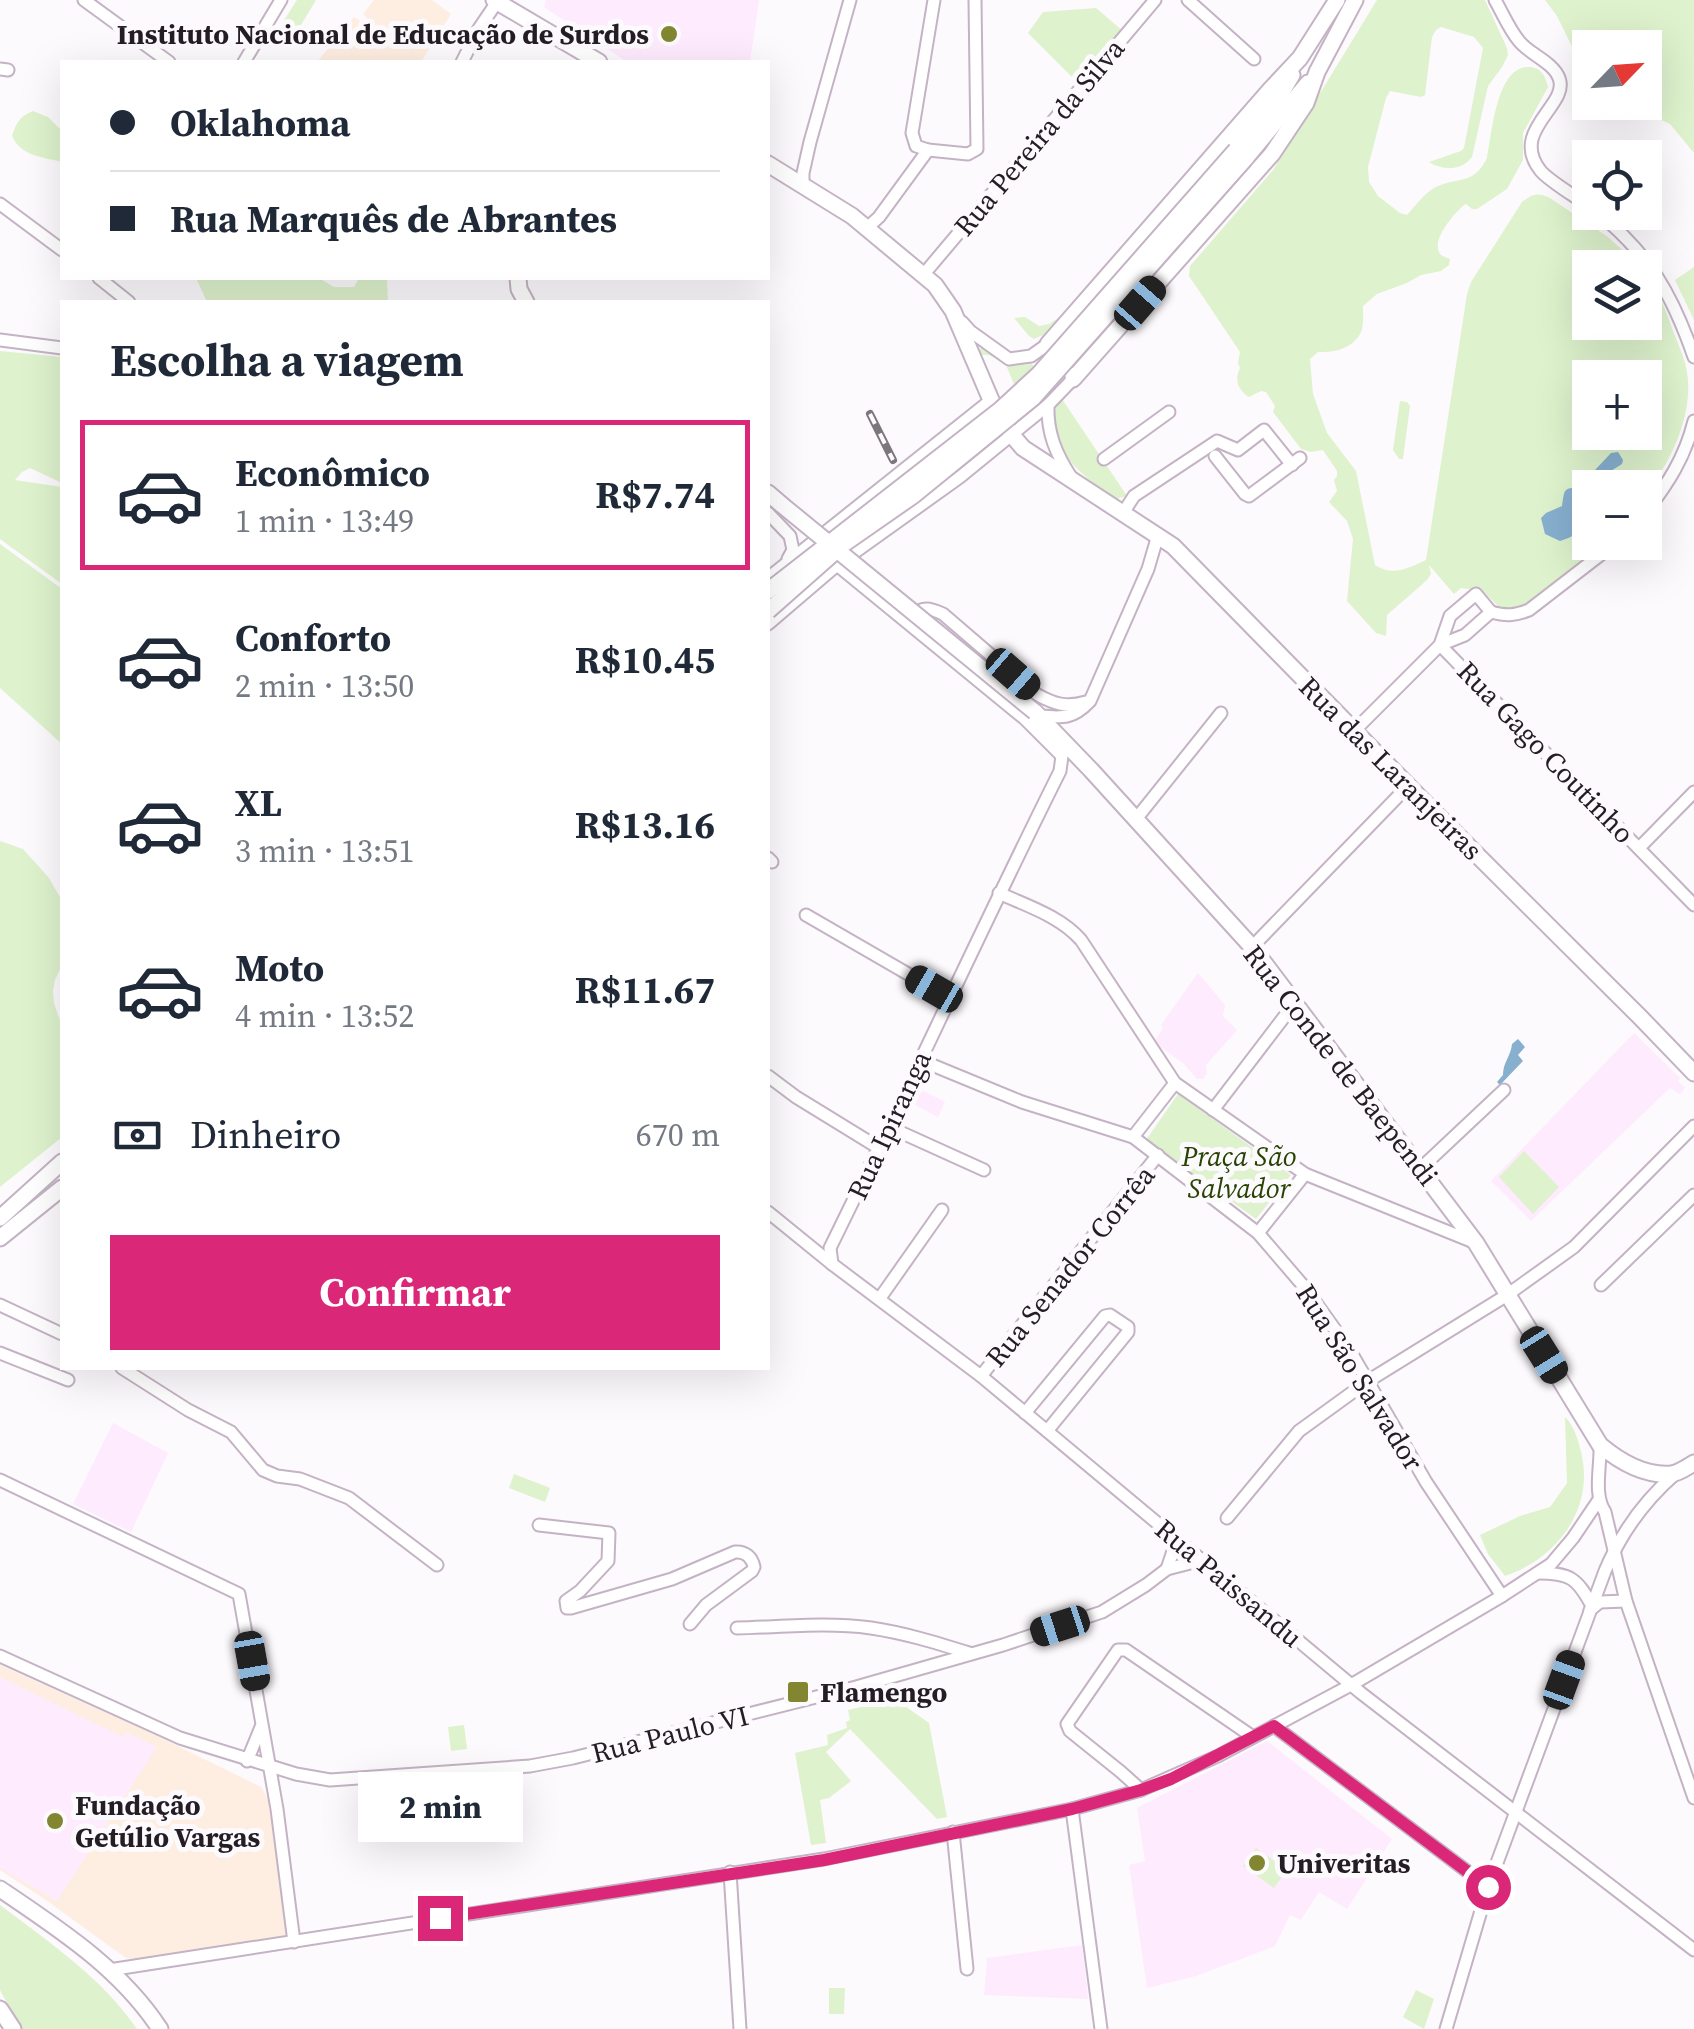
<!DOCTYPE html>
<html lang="pt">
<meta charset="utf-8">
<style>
:root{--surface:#fff;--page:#f2f2f3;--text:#1f2937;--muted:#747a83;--line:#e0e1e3;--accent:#db2777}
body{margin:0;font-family:"Source Serif 4",serif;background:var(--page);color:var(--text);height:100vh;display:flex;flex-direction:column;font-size:38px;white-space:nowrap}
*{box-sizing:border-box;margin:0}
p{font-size:32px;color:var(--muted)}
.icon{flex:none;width:55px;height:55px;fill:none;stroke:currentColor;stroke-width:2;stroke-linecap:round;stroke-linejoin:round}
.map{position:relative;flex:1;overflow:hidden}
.panel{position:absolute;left:60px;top:300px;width:710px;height:1070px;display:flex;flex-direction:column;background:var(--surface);border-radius:0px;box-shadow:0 10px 40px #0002}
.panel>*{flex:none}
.banner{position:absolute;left:60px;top:60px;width:710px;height:220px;border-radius:0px;box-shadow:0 10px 40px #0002;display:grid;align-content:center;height:220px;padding:0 50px;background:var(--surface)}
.needle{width:65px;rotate:65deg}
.controls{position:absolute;left:1572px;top:30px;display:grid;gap:20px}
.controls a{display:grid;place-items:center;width:90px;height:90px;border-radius:0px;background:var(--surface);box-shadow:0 10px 40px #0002;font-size:50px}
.end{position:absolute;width:45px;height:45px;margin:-22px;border:12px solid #db2777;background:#fff;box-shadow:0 0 0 5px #fff}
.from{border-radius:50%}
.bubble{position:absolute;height:70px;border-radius:0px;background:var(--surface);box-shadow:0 10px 40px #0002;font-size:32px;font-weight:700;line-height:70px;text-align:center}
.car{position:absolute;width:30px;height:60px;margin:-30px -15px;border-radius:12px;box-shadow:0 0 8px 2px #0007;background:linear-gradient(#222 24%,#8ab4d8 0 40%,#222 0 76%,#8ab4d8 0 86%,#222 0)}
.banner b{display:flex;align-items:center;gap:35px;height:95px;font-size:38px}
.banner b+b{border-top:2px solid var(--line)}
.banner i{width:25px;height:25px;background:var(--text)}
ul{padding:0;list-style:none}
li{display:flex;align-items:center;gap:30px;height:150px;margin:0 20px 15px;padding:0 30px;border:5px solid transparent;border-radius:0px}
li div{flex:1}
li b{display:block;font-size:38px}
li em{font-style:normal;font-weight:700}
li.on{border-color:var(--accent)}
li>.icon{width:90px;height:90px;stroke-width:1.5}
h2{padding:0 50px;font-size:45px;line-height:120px}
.pay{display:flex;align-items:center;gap:25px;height:110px;padding:0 50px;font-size:38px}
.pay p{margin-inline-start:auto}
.cta{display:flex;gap:20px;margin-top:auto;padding:20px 50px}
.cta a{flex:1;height:115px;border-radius:0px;background:var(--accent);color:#fff;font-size:40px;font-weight:700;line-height:115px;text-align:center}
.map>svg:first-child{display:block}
</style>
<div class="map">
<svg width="1694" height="2029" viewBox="0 0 1694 2029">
<rect width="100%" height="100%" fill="#fdfafd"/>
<!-- commercial -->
<g fill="#feeee1">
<polygon points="374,0 432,0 451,14 421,62 317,62 354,17 365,24 368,19 363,14"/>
<polygon points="0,1665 149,1732 261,1787 268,1799 289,1926 289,1931 284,1937 137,1959 126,1958 43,1898 0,1870"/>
</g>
<!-- built -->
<g fill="#feebfe">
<polygon points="546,0 759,0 750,62 627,62 544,7"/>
<polygon points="1198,973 1225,1005 1223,1016 1237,1030 1206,1065 1207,1073 1203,1079 1197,1079 1184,1064 1154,1042 1163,1028 1161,1025"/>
<polygon points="1634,1033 1680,1078 1678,1081 1685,1088 1680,1094 1670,1088 1531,1221 1491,1181"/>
<polygon points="922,1090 945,1102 938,1117 915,1105"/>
<polygon points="113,1423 168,1453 131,1532 73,1504"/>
<polygon points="0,1677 123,1737 126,1732 157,1747 57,1901 0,1868"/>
<polygon points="1267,1741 1392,1839 1347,1909 1319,1892 1301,1920 1290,1915 1275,1946 1196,1976 1147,1988 1129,1865 1145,1861 1137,1808"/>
<polygon points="1082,1945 1088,1999 984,1995 987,1958"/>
</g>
<!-- green -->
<g fill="#def2cd" fill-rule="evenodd">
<polygon points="297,0 316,0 295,35 281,25"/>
<path d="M 1377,0 L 1485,0 L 1507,48 L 1508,55 L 1502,67 L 1488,86 L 1472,157 C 1461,171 1443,171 1429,162 L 1461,151 L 1464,148 L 1483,48 L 1474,37 L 1441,27 L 1436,30 L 1432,37 L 1425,95 L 1421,97 L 1390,91 L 1386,98 L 1368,167 L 1369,182 L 1378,196 L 1400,213 L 1407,215 C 1416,205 1426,191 1438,186 C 1461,177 1474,184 1487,158 C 1492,134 1496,69 1527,67 C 1541,66 1545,76 1548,87 L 1523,133 L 1523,160 L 1507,189 L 1477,209 L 1472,209 L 1466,204 C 1457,209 1435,236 1438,248 C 1439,256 1443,256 1450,259 L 1449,265 L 1441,271 L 1421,275 L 1407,283 L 1377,294 L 1363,306 C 1363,314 1364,325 1361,332 C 1354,348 1334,353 1318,352 L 1310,359 L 1313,394 L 1327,433 L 1356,471 L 1375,565 C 1394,577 1408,568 1426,560 L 1467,294 L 1471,282 L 1522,202 C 1532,194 1538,192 1550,198 L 1608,237 L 1641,267 L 1590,268 L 1590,322 L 1645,322 L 1645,273 C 1658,290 1665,308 1672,328 C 1677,342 1685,358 1687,372 C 1694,413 1671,464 1645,494 L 1645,488 L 1590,488 L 1590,542 L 1600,543 L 1545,593 L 1518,610 L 1502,610 L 1479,587 L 1473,590 L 1461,588 L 1454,594 L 1429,565 L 1431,574 L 1427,580 L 1387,615 L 1386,636 L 1376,633 L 1347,601 L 1353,539 L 1347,521 L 1329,502 L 1337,491 L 1334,480 L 1337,476 L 1337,471 L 1323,450 L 1311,452 L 1301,449 L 1273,412 L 1275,406 L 1266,392 L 1261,391 L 1249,397 C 1238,390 1234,380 1240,368 L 1238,363 L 1240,352 L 1189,276 L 1190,266 L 1273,170 ZM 1590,378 L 1645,378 L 1645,432 L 1590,432 Z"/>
<polygon points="1545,0 1694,0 1694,153 1670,124 1624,103 1645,102 1645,48 1590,48 1590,77 1585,73 1557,16"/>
<polygon points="1096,8 1124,32 1080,85 1028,33 1043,12"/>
<path d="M 33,111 L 48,117 L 62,131 L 62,162 C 42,157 21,156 12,136 C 16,123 20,116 33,111 Z"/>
<polygon points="1694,267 1694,320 1675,280"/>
<polygon points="196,278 319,278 334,287 354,287 359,278 387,278 388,302 207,302"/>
<polygon points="1025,317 1039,326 1049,324 1058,318 1043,335 1034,339 1029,336 1014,318"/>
<path d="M 984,347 C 1002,365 1008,365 1032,364 L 1036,370 L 1023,406 L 1006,365 C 998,361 991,353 981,355 L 979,349 Z"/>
<polygon points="0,351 62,357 62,483 30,468 22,472 15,480 62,487 62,584 0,539"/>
<path d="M 1062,399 L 1127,496 L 1116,499 C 1087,481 1030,436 1062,399 Z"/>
<polygon points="1400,401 1407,402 1410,406 1403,459 1399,459 1393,450"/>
<polygon points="0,544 62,589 62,744 0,688"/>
<polygon points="0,841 23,849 49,878 62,901 62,965 55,980 53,991 54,1003 62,1027 62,1137 0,1187"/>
<polygon points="1178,1094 1291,1175 1256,1219 1146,1140"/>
<polygon points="1524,1151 1559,1187 1533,1214 1499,1177"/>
<path d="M 1565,1417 C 1574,1425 1578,1440 1581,1452 C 1595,1508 1558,1558 1505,1576 L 1488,1554 L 1480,1535 L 1520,1516 L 1550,1507 L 1567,1483 Z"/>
<polygon points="514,1474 550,1488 545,1502 509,1488"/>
<polygon points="895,1699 929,1723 947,1817 937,1819 850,1729 826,1752 851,1781 829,1798 820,1800 826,1843 811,1845 795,1753 828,1745 827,1735 847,1728 846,1722 850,1720 848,1710"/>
<polygon points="464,1725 467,1749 451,1751 448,1727"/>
<polygon points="1256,1848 1287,1870 1274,1888 1243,1866"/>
<path d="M 0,1905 C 50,1943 101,1977 137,2029 L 21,2029 L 0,1990 Z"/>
<polygon points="829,1988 845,1988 844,2014 829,2014"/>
<polygon points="1416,1990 1434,1999 1424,2029 1403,2017"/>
</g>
<!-- water -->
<g fill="#87b0cf">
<path d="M 1618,452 L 1623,460 L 1622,464 L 1606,474 L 1598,487 L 1590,488 C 1590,514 1589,533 1560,541 L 1545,534 L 1541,518 L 1546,513 L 1562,506 C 1565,487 1563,490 1580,486 L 1611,453 Z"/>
<path d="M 1518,1039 L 1525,1047 L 1518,1055 L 1523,1061 L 1500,1085 L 1497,1082 L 1503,1075 C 1503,1062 1511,1056 1512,1044 Z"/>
</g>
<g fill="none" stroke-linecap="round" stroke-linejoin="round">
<!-- minor casing -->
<g stroke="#c4b3c4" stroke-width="15">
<g id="minor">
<polyline points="84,0 169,62"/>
<polyline points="1188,0 1254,59"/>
<path d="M 1495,0 C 1503,14 1509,29 1519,41 C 1529,54 1553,62 1559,78 C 1570,105 1509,130 1540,170 C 1547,180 1578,198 1590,207"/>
<polyline points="244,62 281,0"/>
<polyline points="462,62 478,30 497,2"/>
<polyline points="0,69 8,70"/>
<polyline points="928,150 968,154 977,149 975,0"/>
<polyline points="803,185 803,173 810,142 850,0"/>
<polyline points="0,204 62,250"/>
<path d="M 1597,212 C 1650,255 1672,294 1694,357"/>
<polyline points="867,228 879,217 928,150 916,146 912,133 934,0"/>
<polyline points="924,274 1155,0"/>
<polyline points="99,278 129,302"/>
<polyline points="962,322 970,331 1009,359 1031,356 1048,344 1053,350"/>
<polyline points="0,340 62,348"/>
<path d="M 1048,405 C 1047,433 1056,454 1071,477"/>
<polyline points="1215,456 1245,494 1249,496 1300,458"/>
<polyline points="1104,459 1169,412"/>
<polyline points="768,513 790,536 793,550 788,559"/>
<polyline points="1123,513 1134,496 1217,441 1238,450 1264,430 1292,465"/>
<path d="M 1645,513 C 1668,484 1685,457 1694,421"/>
<polyline points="768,578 991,400"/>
<path d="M 1491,612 C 1506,616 1514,616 1529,610 L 1617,542"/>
<path d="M 911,616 C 923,606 930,608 943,614 L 1036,694 C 1054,704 1066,708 1086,702"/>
<polyline points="768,624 837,565 960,477 1048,405 1073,379 1070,373"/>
<polyline points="1440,645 1694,905"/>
<path d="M 1040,716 C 1063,718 1073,719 1090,701 L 1148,569 L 1158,535"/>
<polyline points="1354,731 1440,645 1465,635 1491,612 1476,594 1450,616 1440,645"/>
<polyline points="1136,819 1221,713"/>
<polyline points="1639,848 1694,792"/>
<polyline points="768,858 772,862"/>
<path d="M 999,893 C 1027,906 1060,916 1081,940 L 1175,1083 L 1305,1174 L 1476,1243"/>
<polyline points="806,915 934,989 950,996"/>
<polyline points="1252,947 1409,785"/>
<polyline points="920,1060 1022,1102 1133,1137 1258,1233 1306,1289 1349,1349 1426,1482 1502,1596"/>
<polyline points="768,1076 796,1097 879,1148"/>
<polyline points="1213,1110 1294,1004"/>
<polyline points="889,1127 984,1170"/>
<polyline points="1133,1137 1175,1083"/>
<polyline points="1421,1168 1504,1090"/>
<polyline points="768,1212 832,1264 981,1376 1361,1693 1694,1950"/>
<polyline points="1258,1233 1305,1174"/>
<path d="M 832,1264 L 830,1248 C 908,1090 981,929 1060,771 L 1062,756 L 1025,719 L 837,565"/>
<polyline points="1601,1285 1694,1195"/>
<polyline points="880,1298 942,1210"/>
<polyline points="0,1305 62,1334"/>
<polyline points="0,1353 68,1380"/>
<polyline points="122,1368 188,1410 231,1432 263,1470 277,1476 300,1479 349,1498 437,1565"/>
<polyline points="981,1376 1158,1155"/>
<polyline points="1025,1413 1105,1316 1110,1315 1128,1327 1128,1332 1047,1431"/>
<path d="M 1600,1445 C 1601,1467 1593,1494 1605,1512 L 1626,1601 L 1694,1798"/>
<polyline points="0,1480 239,1594 277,1809 294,1942"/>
<polyline points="1227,1518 1299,1431 1368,1381 1507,1295 1574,1247 1694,1126"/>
<path d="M 539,1525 L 609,1533 L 608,1561 L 580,1591 L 566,1601 L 567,1608 L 571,1608 L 672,1579 L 735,1552 C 745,1551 752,1557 754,1567 L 752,1571 L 706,1605 L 690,1624"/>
<polyline points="1167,1569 1174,1548 1174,1538"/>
<path d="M 1538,1573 C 1570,1573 1577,1578 1592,1606"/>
<polyline points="1590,1610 1600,1602 1626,1601"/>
<path d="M 737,1628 C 781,1627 827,1622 871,1628 C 905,1633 937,1643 969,1653"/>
<polyline points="0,1656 180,1738 296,1774 330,1780 530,1766 573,1758 856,1687 1003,1645 1102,1612 1146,1585 1167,1569 1202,1560"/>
<polyline points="1274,1726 1488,1887"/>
<polyline points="247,1761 261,1727"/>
<polyline points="1141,1790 1121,1772 1070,1731 1067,1724 1118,1650 1126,1650 1253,1737"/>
<polyline points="1072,1809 1101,2029"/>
<polyline points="953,1832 967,1969"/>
<polyline points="730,1872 740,2029"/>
<polyline points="109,1970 824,1859 1072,1809 1141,1790 1218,1756 1351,1685 1502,1596 1551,1564 1573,1538 1598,1501"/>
<path d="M 1446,2029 L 1488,1887 L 1605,1571 C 1621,1533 1644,1501 1675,1474"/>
</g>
</g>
<!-- major casing -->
<g stroke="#c4b3c4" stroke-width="19">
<g id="major">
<polyline points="494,0 599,62"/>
<polyline points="1236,150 1276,102 1292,75"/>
<polyline points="1245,159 1308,83"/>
<polyline points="768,164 852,216 935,285 953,311 991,400 1011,434 1023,448 1173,546 1432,810 1640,1017 1694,1073"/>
<polyline points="518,278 519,289 526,302"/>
<polyline points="1048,344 1270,90 1300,58 1337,0"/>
<polyline points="1073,379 1272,154 1306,103 1317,72 1355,0"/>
<polyline points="768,493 782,505"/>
<path d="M 1035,712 L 1091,770 L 1252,947 L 1476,1243 L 1600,1445 C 1619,1461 1645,1476 1671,1474 C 1679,1473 1687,1467 1694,1463"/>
<polyline points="0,1218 62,1162"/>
<polyline points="0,1238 62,1188"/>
<path d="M 0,1889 C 59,1929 120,1968 160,2029"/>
<polyline points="0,2009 13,2029"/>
</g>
</g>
<!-- minor -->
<use href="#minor" stroke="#fff" stroke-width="11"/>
<!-- major -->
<use href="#major" stroke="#fff" stroke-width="15"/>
<!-- rail casing -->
<g stroke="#7c777c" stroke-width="8">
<polyline id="rail" points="870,414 893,460"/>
</g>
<!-- rail -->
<use href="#rail" stroke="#fdfafd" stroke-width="4" stroke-dasharray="11" stroke-linecap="butt"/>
<!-- major-bridge casing -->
<g stroke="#c4b3c4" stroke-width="19" stroke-linecap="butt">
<g id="major-bridge">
<polyline points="782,505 1035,712"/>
<polyline points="768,591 1000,410 1039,374 1236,150"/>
<polyline points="768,611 845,543 914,495 1033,398 1245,159"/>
</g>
</g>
<!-- major-bridge -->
<use href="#major-bridge" stroke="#fff" stroke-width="15"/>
</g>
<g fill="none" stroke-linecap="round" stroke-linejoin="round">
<!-- route -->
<polyline stroke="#db2777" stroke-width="12" points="440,1918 824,1860 1072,1809 1141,1790 1171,1779 1274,1726 1488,1887"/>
</g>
<!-- markers -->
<g fill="#828631" stroke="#fdfafd" stroke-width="4">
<circle cx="669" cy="34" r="10"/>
<rect x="786" y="1680" width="24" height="24" rx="5"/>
<circle cx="55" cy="1821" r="10"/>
<circle cx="1257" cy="1863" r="10"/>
</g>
<g text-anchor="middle" stroke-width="10" stroke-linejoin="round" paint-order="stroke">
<!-- poi labels -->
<g font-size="28" font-weight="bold" fill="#241d24" stroke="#fdfafd" text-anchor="start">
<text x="649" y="44" text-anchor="end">Instituto Nacional de Educação de Surdos</text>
<text x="820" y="1702">Flamengo</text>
<text x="75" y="1815">Fundação<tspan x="75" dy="32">Getúlio Vargas</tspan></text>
<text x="1277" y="1873">Univeritas</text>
</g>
<!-- street labels -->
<g font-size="28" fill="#241d24" stroke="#fdfafd">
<text transform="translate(1039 137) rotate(-50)" y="10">Rua Pereira da Silva</text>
<text transform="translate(1546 752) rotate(46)" y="10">Rua Gago Coutinho</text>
<text transform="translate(1391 768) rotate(45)" y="10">Rua das Laranjeiras</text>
<text transform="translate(1341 1065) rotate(52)" y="10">Rua Conde de Baependi</text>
<text transform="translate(889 1125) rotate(-65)" y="10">Rua Ipiranga</text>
<text transform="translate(1070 1266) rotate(-51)" y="10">Rua Senador Corrêa</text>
<text transform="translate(1360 1377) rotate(58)" y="10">Rua São Salvador</text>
<text transform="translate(1229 1583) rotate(40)" y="10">Rua Paissandu</text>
<text transform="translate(670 1734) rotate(-14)" y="10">Rua Paulo VI</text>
</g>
<!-- park labels -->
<g font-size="28" font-style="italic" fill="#284303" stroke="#fdfafd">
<text x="1239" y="1166">Praça São<tspan x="1239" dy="32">Salvador</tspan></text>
</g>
</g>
</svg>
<div class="controls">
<a><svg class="needle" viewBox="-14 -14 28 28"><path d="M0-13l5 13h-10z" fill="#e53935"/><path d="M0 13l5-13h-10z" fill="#747a83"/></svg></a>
<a><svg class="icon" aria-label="locate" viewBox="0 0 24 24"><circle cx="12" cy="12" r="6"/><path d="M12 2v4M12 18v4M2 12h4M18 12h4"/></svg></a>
<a><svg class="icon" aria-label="layers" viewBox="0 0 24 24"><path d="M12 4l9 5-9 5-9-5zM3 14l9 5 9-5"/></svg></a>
<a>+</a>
<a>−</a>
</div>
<i class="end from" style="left:1488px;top:1887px"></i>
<i class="end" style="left:440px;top:1918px"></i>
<div class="bubble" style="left:358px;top:1772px;width:165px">2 min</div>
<i class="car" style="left:1140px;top:303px;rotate:41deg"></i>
<i class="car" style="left:1013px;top:674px;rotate:131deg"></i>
<i class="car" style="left:934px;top:989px;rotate:300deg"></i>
<i class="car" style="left:1544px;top:1355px;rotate:148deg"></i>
<i class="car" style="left:1060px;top:1626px;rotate:252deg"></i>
<i class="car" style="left:252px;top:1661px;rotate:170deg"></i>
<i class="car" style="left:1564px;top:1680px;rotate:20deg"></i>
<div class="banner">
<b><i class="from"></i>Oklahoma</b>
<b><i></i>Rua Marquês de Abrantes</b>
</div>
<section class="panel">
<h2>Escolha a viagem</h2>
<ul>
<li class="on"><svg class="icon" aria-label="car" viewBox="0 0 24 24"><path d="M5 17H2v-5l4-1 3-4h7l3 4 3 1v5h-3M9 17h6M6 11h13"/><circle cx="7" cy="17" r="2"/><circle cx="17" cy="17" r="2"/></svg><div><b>Econômico</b><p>1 min · 13:49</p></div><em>R$7.74</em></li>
<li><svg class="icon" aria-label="car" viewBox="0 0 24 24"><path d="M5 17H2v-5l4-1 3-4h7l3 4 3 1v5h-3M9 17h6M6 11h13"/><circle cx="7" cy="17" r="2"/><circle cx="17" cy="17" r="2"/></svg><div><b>Conforto</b><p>2 min · 13:50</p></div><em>R$10.45</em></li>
<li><svg class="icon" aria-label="car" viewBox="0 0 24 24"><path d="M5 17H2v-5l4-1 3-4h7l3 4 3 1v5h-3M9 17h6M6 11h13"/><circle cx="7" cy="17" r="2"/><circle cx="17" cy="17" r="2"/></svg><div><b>XL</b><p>3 min · 13:51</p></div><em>R$13.16</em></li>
<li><svg class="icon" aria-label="car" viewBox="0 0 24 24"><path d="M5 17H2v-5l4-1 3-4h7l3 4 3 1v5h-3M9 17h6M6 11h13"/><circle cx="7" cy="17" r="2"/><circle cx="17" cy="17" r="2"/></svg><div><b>Moto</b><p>4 min · 13:52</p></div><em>R$11.67</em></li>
</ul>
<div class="pay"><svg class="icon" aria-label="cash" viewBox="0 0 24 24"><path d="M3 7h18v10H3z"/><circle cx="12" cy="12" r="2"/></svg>Dinheiro<p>670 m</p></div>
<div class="cta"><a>Confirmar</a></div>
</section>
</div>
